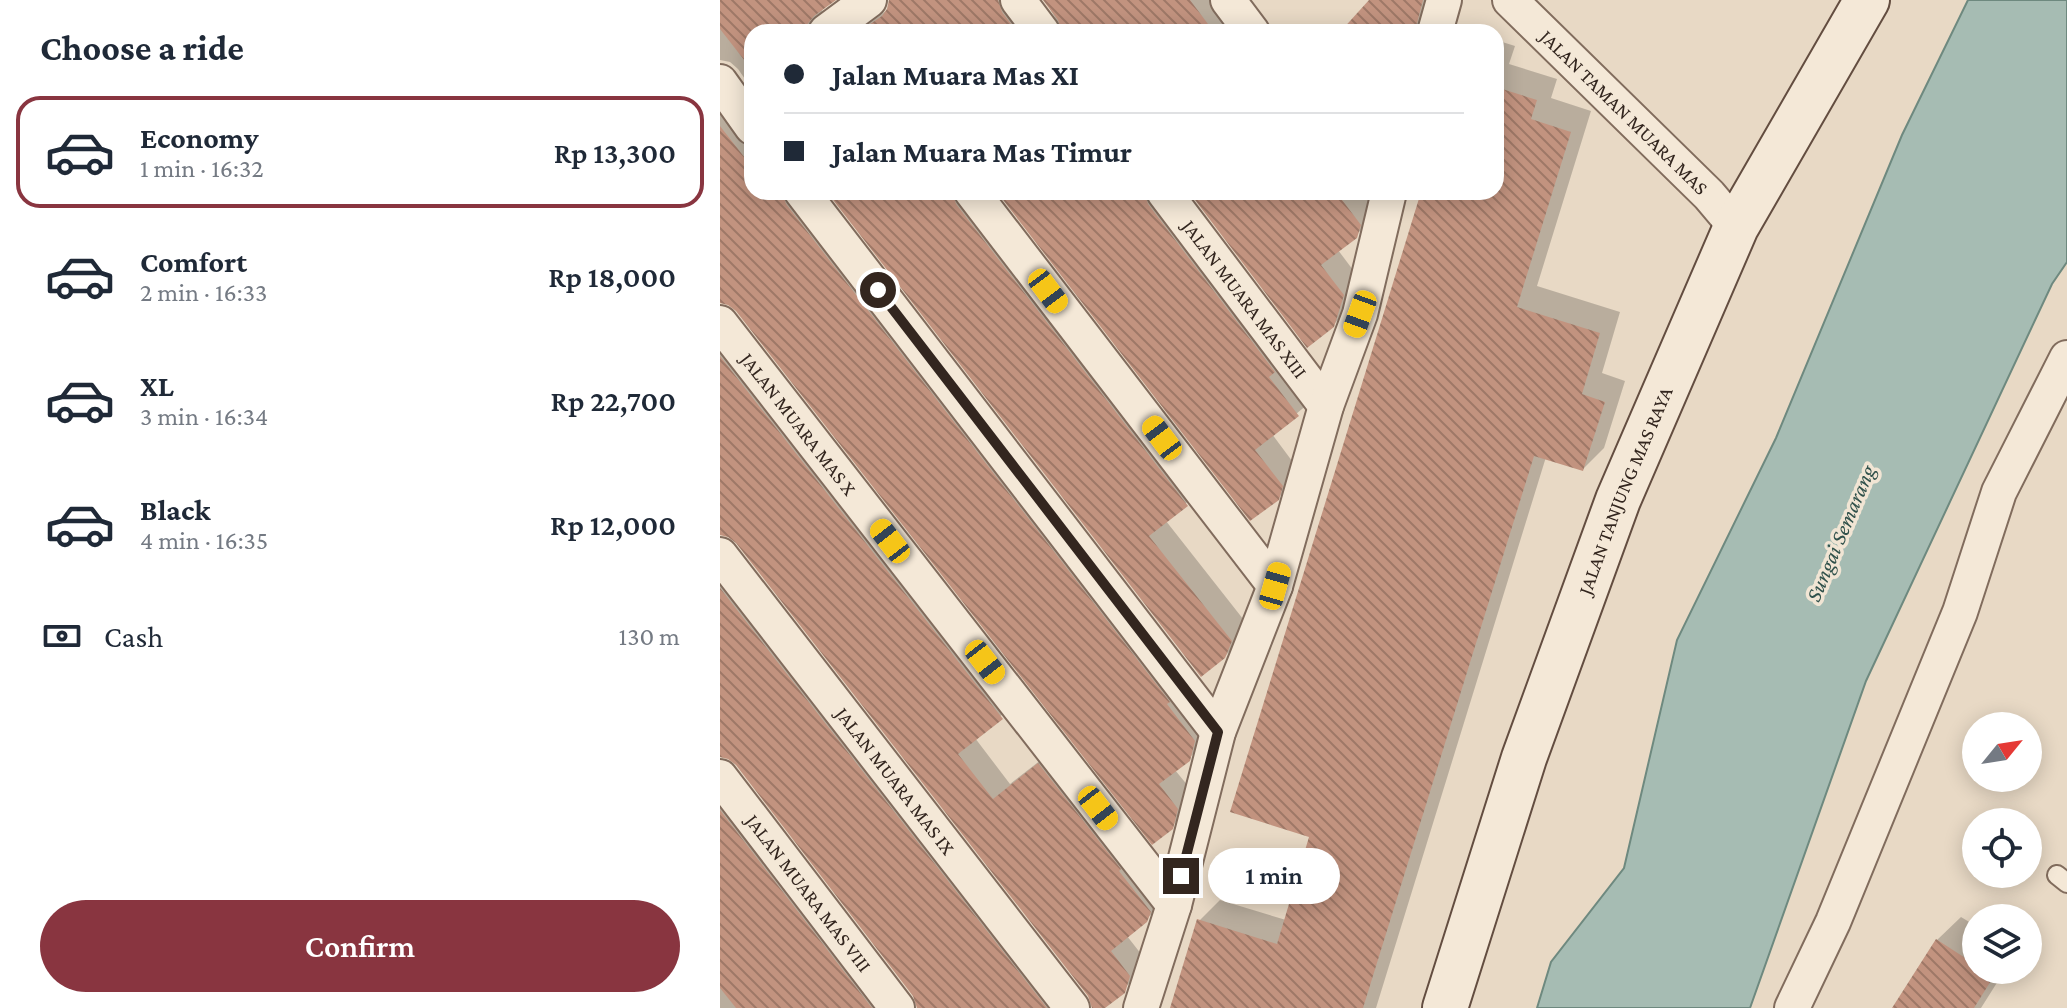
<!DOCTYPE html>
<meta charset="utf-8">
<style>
:root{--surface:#fff;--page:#f6f6f7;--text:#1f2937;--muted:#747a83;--line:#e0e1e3;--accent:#893540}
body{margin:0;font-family:"Crimson Pro",serif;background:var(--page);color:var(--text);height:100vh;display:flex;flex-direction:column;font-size:30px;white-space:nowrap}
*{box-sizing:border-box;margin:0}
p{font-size:26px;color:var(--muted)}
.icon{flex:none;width:44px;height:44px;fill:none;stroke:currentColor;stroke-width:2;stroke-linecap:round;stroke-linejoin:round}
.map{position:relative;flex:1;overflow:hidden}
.sheet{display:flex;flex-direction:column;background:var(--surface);width:720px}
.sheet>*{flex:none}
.top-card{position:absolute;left:24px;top:24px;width:760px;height:176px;border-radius:24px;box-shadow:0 4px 20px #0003;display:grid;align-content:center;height:176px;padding:0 40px;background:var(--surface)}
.needle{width:52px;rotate:60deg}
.tools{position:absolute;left:1242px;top:712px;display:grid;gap:16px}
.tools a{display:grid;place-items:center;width:80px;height:80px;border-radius:50%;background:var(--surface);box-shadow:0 4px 20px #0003;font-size:40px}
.end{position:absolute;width:36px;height:36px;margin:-18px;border:10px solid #33261f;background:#fff;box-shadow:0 0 0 4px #fff}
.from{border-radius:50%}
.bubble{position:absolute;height:56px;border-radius:28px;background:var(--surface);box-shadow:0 4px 20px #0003;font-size:26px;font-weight:600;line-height:56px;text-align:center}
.car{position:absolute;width:24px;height:48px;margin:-24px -12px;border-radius:10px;box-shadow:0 0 6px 2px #0007;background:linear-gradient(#f5c518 24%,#345 0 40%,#f5c518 0 76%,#345 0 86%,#f5c518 0)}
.top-card b{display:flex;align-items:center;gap:28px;height:76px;font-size:30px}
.top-card b+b{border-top:2px solid var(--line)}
.top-card i{width:20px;height:20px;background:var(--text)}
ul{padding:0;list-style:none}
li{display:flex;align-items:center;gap:24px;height:112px;margin:0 16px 12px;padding:0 24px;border:4px solid transparent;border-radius:24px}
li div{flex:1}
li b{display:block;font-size:30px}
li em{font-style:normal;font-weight:600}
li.active{border-color:var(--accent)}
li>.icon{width:72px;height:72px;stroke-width:1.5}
h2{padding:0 40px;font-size:36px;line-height:96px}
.pay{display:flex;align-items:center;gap:20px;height:88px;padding:0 40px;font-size:30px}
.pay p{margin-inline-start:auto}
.button{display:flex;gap:16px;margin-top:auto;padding:16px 40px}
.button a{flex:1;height:92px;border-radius:48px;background:var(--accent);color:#fff;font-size:32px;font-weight:600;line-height:92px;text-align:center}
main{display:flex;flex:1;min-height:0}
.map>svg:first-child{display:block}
</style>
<main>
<section class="sheet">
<h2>Choose a ride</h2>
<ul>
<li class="active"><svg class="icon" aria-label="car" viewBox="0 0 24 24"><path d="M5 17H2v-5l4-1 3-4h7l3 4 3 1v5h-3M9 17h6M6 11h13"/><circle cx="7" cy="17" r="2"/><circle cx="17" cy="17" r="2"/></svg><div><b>Economy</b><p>1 min · 16:32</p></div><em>Rp 13,300</em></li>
<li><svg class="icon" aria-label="car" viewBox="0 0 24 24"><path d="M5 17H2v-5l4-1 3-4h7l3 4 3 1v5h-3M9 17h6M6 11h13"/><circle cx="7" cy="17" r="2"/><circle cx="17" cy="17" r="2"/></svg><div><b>Comfort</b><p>2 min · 16:33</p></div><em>Rp 18,000</em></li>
<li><svg class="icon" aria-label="car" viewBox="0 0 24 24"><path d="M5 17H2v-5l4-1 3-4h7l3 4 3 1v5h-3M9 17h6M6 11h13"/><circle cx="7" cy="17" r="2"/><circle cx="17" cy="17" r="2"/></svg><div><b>XL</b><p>3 min · 16:34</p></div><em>Rp 22,700</em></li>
<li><svg class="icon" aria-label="car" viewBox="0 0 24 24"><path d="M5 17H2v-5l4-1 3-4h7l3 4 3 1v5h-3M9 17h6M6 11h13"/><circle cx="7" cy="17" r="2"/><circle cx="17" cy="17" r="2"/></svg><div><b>Black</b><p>4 min · 16:35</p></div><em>Rp 12,000</em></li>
</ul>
<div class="pay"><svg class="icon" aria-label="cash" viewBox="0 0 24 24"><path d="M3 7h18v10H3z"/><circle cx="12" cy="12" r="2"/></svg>Cash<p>130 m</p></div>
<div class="button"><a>Confirm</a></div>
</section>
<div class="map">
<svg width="1347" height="1008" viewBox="0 0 1347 1008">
<defs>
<pattern id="building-back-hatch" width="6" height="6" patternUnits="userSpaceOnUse" patternTransform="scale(2)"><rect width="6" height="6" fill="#c2937f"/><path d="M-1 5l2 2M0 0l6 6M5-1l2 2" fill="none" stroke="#9e7867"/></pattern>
</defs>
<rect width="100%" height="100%" fill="#e8d9c5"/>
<!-- water -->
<polygon fill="#a6bcb3" stroke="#6e897f" stroke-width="2" points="1248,0 1347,0 1347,262 1332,284 1146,681 1030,1008 817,1008 831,962 904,868 957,640 1056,438 1182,135"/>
<!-- shadow -->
<g fill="#0003">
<polygon points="0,0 112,0 103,7 101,16 111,32 32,32 32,89 18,69 10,62 0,60"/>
<polygon points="170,0 301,0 328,32 137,32 170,8"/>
<polygon points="325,0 498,0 523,32 343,32"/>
<polygon points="652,0 719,0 691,32 623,32"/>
<polygon points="776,40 795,46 789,64 837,79 831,98 871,111 817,286 900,312 882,373 905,381 884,448 863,469 826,457 656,1008 452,1008 479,921 500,900 566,920 592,836 703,192 776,192"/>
<polygon points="0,78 32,123 32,192 85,192 486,743 455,770 473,792 468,810 451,827 17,309 9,303 0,301"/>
<polygon points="110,192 255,192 483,488 446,521 527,624 521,640 504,657"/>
<polygon points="280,192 447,192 594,399 552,434 578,469 574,482 557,499"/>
<polygon points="472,192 644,192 656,208 653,220 618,250 639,278 630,308 613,325"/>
<polygon points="0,319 298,701 255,738 290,784 335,749 443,904 407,936 425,959 420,974 382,1008 374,1008 370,995 17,541 9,535 0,533"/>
<polygon points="0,551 357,1008 198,1008 195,995 17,763 0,754"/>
<polygon points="15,793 182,1008 0,1008 0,805"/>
<polygon points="1241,917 1256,926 1256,970 1285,970 1261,1008 1175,1008 1217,940"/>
</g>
<!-- building -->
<g fill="url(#building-back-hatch)">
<polygon points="0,0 116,0 94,16 81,32 32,32 32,70 0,29"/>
<polygon points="169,0 278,0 282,12 297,32 149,32 146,27 162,16 167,9"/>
<polygon points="323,0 470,0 494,32 342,32 338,20"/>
<polygon points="649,0 703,0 696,27 691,32 620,32"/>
<polygon points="776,87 817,100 811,119 851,132 797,307 880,333 862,394 885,402 863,471 814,456 643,1008 450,1008 477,919 557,944 589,837 510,812 701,192 776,192"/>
<polygon points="0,126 32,167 32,192 62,192 66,204 450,702 447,704 475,741 470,761 439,784 458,809 453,829 432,845 16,311 8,305 0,303"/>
<polygon points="107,192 232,192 236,204 468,506 429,536 512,641 505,658 481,677"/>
<polygon points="277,192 424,192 428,204 555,372 549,377 579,416 535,450 563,486 559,500 530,521"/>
<polygon points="469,192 616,192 641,225 637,238 601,265 624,295 614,327 587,348"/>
<polygon points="0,356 283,719 238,754 273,799 318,763 401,869 399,871 431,912 427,922 391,951 410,976 405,993 385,1008 372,1008 368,996 16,543 8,537 0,535"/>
<polygon points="0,588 327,1008 197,1008 193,996 16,765 8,759 0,757"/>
<polygon points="0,810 152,1008 16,1008 0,988"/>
<polygon points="1216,939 1256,965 1256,970 1264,970 1274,976 1254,1008 1172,1008"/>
</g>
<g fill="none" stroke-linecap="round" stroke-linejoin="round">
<!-- lane casing -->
<g stroke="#816c5d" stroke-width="22">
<polyline id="lane" points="1337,875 1347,883"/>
</g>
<!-- street casing -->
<g stroke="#816c5d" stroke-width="38">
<g id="street">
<polyline points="298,0 322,32"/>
<polyline points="508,0 532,32"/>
<path id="s1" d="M 790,0 L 989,195 L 1016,227"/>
<polyline points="106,32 149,0"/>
<polyline points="715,32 724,0"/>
<polyline points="0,82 32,127"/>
<polyline points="82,192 498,732"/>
<polyline points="252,192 555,586"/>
<path id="s2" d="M 444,192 L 606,406"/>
<path id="s3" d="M 0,323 L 454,905"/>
<path id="s4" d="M 0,555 L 352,1008"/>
<path id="s5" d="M 0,777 L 177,1008"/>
<polyline points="421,1008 454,905 498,732 555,586 606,406 640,314 669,192"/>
<polyline points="1072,1008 1113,922 1240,612 1279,492 1347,358"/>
</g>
</g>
<!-- secondary casing -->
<g stroke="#634d40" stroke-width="48">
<g id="secondary">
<path id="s6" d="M 725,1008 L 804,758 L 898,500 L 1016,227 L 1147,0"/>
</g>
</g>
<!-- lane -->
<use href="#lane" stroke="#f4e8d7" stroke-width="18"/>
<!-- street -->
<use href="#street" stroke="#f4e8d7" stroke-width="34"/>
<!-- secondary -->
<use href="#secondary" stroke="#f4e8d7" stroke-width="44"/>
</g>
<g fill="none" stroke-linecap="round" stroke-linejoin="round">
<!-- route -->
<polyline stroke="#33261f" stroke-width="10" points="158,290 498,732 461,876"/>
</g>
<g text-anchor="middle" stroke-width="7" stroke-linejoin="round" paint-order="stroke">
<!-- street labels -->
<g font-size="20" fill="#33261f" stroke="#f1e5d4">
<text dy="7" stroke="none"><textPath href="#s1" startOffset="160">JALAN TAMAN MUARA MAS</textPath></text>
<text dy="7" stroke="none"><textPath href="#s2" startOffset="134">JALAN MUARA MAS XIII</textPath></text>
<text dy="7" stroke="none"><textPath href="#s3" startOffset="128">JALAN MUARA MAS X</textPath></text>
<text dy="7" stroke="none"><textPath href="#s6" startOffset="548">JALAN TANJUNG MAS RAYA</textPath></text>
<text dy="7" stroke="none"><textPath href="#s4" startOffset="286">JALAN MUARA MAS IX</textPath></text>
<text dy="7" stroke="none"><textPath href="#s5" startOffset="146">JALAN MUARA MAS VIII</textPath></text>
</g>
<!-- water labels -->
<g font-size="22" font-style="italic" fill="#30514b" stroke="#f1e5d4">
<text transform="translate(1120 533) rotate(-67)" y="8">Sungai Semarang</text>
</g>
</g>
</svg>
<div class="tools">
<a><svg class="needle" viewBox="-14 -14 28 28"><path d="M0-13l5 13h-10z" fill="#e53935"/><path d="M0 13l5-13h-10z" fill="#747a83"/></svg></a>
<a><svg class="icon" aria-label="locate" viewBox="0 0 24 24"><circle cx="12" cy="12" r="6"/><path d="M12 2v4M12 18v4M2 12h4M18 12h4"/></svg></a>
<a><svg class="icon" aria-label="layers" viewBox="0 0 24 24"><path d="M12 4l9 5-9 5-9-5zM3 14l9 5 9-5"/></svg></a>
</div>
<i class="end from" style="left:158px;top:290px"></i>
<i class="end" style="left:461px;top:876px"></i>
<div class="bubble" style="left:488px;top:848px;width:132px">1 min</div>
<i class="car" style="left:328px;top:291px;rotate:143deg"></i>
<i class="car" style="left:640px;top:314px;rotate:200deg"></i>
<i class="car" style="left:442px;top:438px;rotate:323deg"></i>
<i class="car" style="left:170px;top:541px;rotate:322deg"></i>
<i class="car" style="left:555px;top:586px;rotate:16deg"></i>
<i class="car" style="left:265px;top:662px;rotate:142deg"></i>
<i class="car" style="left:378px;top:808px;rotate:142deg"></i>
<div class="top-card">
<b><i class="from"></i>Jalan Muara Mas XI</b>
<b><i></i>Jalan Muara Mas Timur</b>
</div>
</div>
</main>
